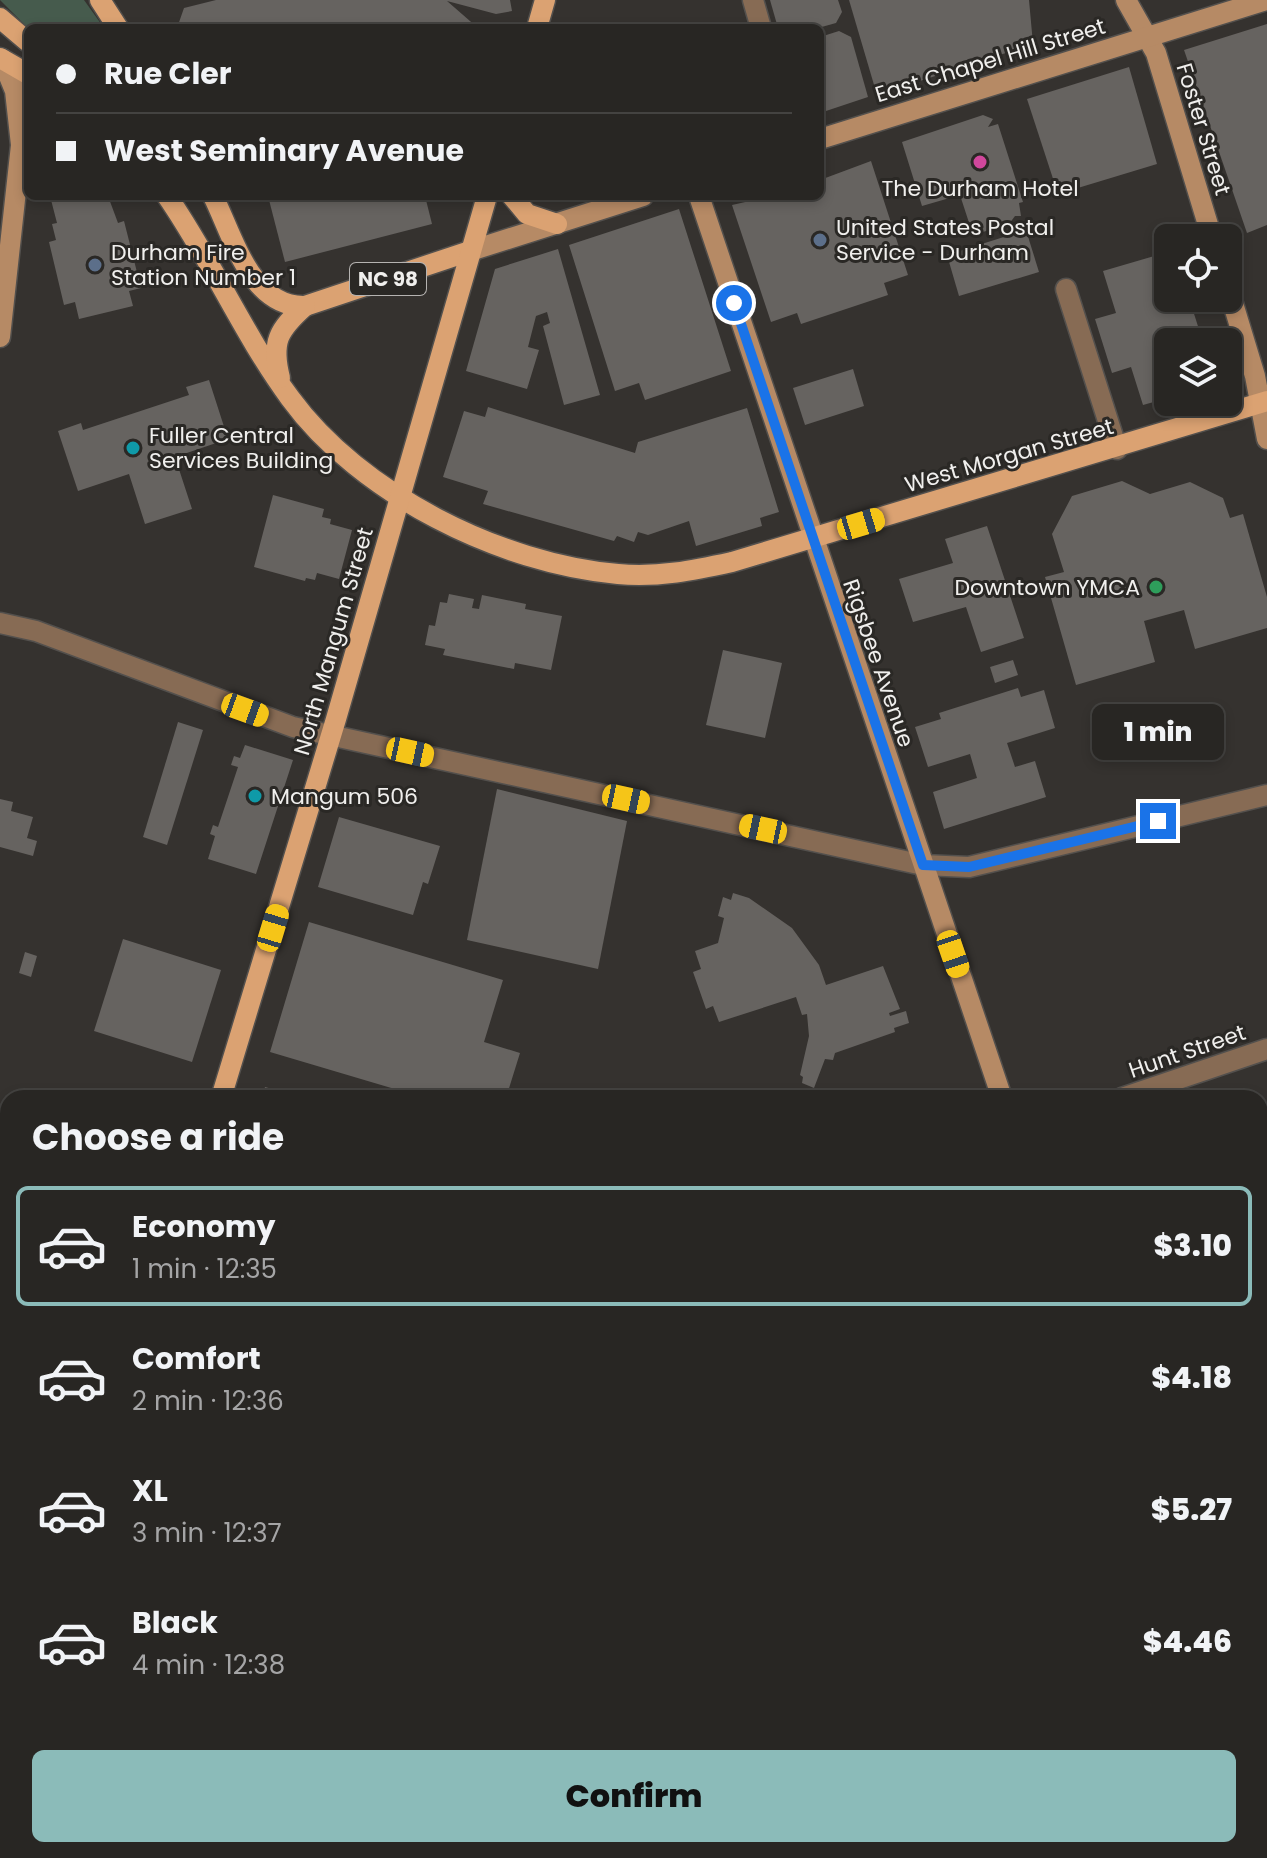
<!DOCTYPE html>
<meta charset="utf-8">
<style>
:root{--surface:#282623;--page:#302e2b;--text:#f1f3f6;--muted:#a5a5a6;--line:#444341;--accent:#8bbbb9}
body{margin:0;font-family:Poppins,sans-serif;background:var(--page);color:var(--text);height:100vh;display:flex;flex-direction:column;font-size:30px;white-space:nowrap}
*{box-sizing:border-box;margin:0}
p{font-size:26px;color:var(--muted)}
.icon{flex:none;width:44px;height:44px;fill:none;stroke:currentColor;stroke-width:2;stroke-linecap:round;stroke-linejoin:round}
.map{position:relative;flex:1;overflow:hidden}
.panel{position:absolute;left:0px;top:1090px;width:1268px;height:768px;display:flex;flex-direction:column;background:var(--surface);border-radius:24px 24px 0 0;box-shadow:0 4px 12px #0003,0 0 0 2px var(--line)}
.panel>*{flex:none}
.top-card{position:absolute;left:24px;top:24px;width:800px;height:176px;border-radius:12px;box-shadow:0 4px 12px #0003,0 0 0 2px var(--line);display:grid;align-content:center;height:176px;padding:0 32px;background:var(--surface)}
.controls{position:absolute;left:1154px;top:224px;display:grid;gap:16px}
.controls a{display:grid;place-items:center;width:88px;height:88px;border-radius:12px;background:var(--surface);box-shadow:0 4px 12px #0003,0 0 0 2px var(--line);font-size:40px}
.end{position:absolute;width:36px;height:36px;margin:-18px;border:10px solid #1a73e8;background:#fff;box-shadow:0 0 0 4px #fff}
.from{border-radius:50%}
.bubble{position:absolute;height:56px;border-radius:12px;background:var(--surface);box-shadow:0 4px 12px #0003,0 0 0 2px var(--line);font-size:26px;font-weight:800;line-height:56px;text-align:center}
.car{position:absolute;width:24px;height:48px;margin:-24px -12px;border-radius:10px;box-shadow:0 0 6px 2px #0007;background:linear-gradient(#f5c518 24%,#345 0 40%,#f5c518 0 76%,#345 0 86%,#f5c518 0)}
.top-card b{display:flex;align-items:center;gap:28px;height:76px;font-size:30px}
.top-card b+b{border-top:2px solid var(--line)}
.top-card i{width:20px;height:20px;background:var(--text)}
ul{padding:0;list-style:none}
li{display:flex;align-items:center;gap:24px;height:120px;margin:0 16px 12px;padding:0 16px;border:4px solid transparent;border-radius:12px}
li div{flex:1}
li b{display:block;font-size:30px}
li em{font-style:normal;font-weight:800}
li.active{border-color:var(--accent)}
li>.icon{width:72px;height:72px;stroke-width:1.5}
h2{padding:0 32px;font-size:36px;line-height:96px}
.cta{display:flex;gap:16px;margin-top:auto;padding:16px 32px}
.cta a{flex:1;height:92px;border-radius:12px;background:var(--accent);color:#111;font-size:32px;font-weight:800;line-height:92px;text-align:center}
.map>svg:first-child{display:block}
</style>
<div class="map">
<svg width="1267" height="1858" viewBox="0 0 1267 1858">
<rect width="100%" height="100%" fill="#35322f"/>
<!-- green -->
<g fill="#465b4d">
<polygon points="0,0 84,0 104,28 28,28"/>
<polygon points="1267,1176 1267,1425 1260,1427 1260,1179"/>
</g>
<!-- building -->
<g fill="#666360">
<polygon points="216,0 510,0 512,11 496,14 447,1 478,28 177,28 184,8"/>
<polygon points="770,0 838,0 842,12 836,23 818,28 778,28"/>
<polygon points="849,0 1029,0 1033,44 877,95"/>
<polygon points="1267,24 1267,225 1247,233 1184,50"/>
<polygon points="839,31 851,37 868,97 820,113 820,37"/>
<polygon points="1129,67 1157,164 1058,194 1027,99"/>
<polygon points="983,115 993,119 988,127 998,124 1023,202 1019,203 1021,216 1015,216 1009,224 973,235 960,195 922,206 902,142"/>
<polygon points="871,161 908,275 884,283 888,295 801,324 797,313 771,322 732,205 772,196 820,196 820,180"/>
<polygon points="50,196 108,196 118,223 124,221 141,288 129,291 133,306 79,319 75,302 64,305 49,242 56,240 52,224 57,223"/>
<polygon points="268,196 425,196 432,224 285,262"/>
<polygon points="679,209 731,371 645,400 639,383 615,391 569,245"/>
<polygon points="1026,230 1039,272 959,296 947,255"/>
<polygon points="558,249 600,395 564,405 543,326 550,323 547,312 536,316 528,347 539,350 527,389 466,371 495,269"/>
<polygon points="1168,252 1168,298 1189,298 1203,342 1168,342 1168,398 1143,405 1131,367 1112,373 1095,319 1116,313 1103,271"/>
<polygon points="853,369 864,406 805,425 793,388"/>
<polygon points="209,380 228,439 175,457 192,509 145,524 129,474 78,491 58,431 81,423 83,430 189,395 186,387"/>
<polygon points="488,407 635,453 638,442 747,408 779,512 760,518 762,526 696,546 689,521 648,535 638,532 634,542 617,536 614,541 483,504 488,491 443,477 464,411 485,417"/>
<polygon points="1122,481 1150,494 1190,482 1223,498 1230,518 1243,514 1267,597 1267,628 1195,649 1184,610 1144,621 1155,662 1076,685 1045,577 1064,572 1052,534 1072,496"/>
<polygon points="273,495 324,509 322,517 331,519 330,524 352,530 339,579 317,573 315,580 306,578 305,581 254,567"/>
<polygon points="987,526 1024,638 981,652 966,607 913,622 899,579 953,563 945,539"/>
<polygon points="449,594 474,599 472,608 479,609 482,595 526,604 525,609 562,616 551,670 515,663 514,669 443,655 445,649 425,645 429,625 435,626 440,602 447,603"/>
<polygon points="723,650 782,663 765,738 706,725"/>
<polygon points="1013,660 1018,675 995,683 990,667"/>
<polygon points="1018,688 1021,697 1044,690 1055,728 1007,743 1015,767 1035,761 1046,797 944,829 933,792 977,778 970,754 928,767 915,727 941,719 939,713"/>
<polygon points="178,722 203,730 167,845 143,837"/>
<polygon points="245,745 293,760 256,874 208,859 215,836 210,834 213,825 218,827 238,767 231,765 234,756 240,758"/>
<polygon points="497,789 627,821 598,969 467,940"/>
<polygon points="0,799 13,802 11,811 33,817 27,838 37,841 33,856 0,847"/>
<polygon points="339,817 440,846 428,884 423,882 413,915 318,887"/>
<polygon points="733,893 749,898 792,928 819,965 826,985 883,966 900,1009 889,1013 890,1016 906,1011 909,1023 894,1028 895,1032 835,1053 833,1060 825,1059 814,1088 802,1083 803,1077 800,1075 809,1036 807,1014 802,1015 796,997 719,1022 713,1006 706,1009 693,972 701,969 695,951 718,943 724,918 718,916 723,897 731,900"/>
<polygon points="309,922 503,980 484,1042 520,1053 506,1098 425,1098 270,1052"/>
<polygon points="123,939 221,970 192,1062 94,1031"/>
<polygon points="25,952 37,956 31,977 19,973"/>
<polygon points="265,1087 301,1097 301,1098 262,1098"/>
<polygon points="7,1159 8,1159 8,1197 0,1194"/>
<polygon points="0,1219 8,1221 8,1301 0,1298"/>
<polygon points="7,1403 8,1403 8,1443 0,1440 0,1426"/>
<polygon points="1260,1497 1267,1500 1267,1699 1260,1701"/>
<polygon points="0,1705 8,1706 1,1744 0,1744"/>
<polygon points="582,1850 617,1850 619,1858 573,1858 583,1854"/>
<polygon points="730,1850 759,1850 762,1858 709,1858"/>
<polygon points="1006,1850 1222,1850 1225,1858 1008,1858"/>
</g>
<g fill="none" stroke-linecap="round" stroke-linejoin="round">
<!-- street casing -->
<g stroke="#53504d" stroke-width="23">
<g id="street">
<polyline points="753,0 761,28"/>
<polyline points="1066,289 1117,449"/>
<polyline points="0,623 36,631 293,727 923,865 969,867 1267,795"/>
<polyline points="1122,1098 1267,1049"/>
<polyline points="0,1551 8,1547"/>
<polyline points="655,1850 658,1858"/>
<polyline points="989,1850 992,1858"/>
</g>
</g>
<!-- secondary casing -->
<g stroke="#53504d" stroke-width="23">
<g id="secondary">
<polyline points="1126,0 1156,53 1212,238"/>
<polyline points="820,139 1266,0"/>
<polyline points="699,196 1002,1098"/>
<polyline points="470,251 643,196"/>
<polyline points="1228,287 1255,376 1267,439"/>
<polyline points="0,337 21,145 15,91 2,59"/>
<polyline points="1260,1733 1267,1731"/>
<polyline points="1258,1850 1261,1858"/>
<polyline points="897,1858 920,1850"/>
</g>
</g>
<!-- primary casing -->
<g stroke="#53504d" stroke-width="23">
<g id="primary">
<polyline points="100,0 118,28"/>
<polyline points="0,18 28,42"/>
<polyline points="537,28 545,0"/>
<polyline points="0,58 28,74"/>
<path d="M 167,196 C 212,261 243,334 290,398 C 360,494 501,564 618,574 C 657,578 695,570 732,562 L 1267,401"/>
<path d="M 213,196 C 233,236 251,308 305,306 L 470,251"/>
<polyline points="512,196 527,214 557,224"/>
<path d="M 280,378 C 271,342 278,330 305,306"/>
<polyline points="221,1098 336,719 487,196"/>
<polyline points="0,1831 8,1805"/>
</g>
</g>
<!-- street -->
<use href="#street" stroke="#876b54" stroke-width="20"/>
<!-- secondary -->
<use href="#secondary" stroke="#b68a65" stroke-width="20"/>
<!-- primary -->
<use href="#primary" stroke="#dba272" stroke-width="20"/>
</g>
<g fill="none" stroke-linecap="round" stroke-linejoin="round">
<!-- route -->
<polyline stroke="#1a73e8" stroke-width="10" points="734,303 923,865 969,867 1158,821"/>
</g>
<!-- markers -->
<circle fill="#d1479c" stroke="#2a2825" stroke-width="3" cx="980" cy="162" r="8"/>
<g fill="#5c6f8a" stroke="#2a2825" stroke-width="3">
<circle cx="820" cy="240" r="8"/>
<circle cx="95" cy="265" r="8"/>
</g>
<g fill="#0f9aa8" stroke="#2a2825" stroke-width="3">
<circle cx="133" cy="448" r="8"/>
<circle cx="255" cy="796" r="8"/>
</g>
<circle fill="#2e9e5b" stroke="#2a2825" stroke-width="3" cx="1156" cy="587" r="8"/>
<g text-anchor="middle" stroke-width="6" stroke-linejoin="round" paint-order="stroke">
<!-- shield labels -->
<rect fill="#2a2825" stroke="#b5b3b1" stroke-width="2" x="350" y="263" width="76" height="32" rx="6"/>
<g font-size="20" font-weight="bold" fill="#f0efed">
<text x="388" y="286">NC 98</text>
</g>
<!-- street labels -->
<g font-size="22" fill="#f0efed" stroke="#2a2825">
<text transform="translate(990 60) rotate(-17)" y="8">East Chapel Hill Street</text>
<text transform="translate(1204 129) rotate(73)" y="8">Foster Street</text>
<text transform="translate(1009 455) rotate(-16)" y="8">West Morgan Street</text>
<text transform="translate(333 641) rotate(-74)" y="8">North Mangum Street</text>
<text transform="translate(879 663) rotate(71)" y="8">Rigsbee Avenue</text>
<text transform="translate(1187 1051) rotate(-19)" y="8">Hunt Street</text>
</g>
<!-- poi labels -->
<g font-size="22" fill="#f0efed" stroke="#2a2825" text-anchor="start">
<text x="980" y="196" text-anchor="middle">The Durham Hotel</text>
<text x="836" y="235">United States Postal<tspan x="836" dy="25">Service - Durham</tspan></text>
<text x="111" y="260">Durham Fire<tspan x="111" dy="25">Station Number 1</tspan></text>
<text x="149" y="443">Fuller Central<tspan x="149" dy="25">Services Building</tspan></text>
<text x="1140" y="595" text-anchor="end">Downtown YMCA</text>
<text x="271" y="804">Mangum 506</text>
</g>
</g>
</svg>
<div class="controls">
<a><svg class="icon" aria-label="locate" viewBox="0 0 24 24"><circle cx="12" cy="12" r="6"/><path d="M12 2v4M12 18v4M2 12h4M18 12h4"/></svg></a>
<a><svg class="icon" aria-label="layers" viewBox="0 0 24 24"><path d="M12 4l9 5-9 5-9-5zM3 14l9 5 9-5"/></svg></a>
</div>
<i class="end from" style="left:734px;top:303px"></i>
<i class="end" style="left:1158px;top:821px"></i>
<div class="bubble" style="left:1092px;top:704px;width:132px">1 min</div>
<i class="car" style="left:861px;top:524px;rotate:73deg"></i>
<i class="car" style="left:245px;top:710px;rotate:110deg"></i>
<i class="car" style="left:410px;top:752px;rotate:102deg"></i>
<i class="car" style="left:626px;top:799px;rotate:102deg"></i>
<i class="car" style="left:763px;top:829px;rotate:282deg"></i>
<i class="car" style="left:273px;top:928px;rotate:17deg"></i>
<i class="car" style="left:953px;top:954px;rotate:161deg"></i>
<div class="top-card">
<b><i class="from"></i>Rue Cler</b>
<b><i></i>West Seminary Avenue</b>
</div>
<section class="panel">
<h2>Choose a ride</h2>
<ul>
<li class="active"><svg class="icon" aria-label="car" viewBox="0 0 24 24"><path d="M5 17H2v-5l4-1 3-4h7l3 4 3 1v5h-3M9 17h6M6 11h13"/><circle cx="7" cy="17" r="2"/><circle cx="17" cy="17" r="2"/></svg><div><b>Economy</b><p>1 min · 12:35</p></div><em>$3.10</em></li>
<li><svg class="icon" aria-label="car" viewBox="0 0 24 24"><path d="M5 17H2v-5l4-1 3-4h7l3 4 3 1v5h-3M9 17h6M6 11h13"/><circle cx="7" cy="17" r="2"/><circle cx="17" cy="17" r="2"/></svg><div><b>Comfort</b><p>2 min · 12:36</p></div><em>$4.18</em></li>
<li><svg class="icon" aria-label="car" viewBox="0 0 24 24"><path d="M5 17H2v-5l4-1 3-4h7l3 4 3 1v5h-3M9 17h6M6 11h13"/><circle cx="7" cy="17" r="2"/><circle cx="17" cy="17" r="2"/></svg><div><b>XL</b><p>3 min · 12:37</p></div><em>$5.27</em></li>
<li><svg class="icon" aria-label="car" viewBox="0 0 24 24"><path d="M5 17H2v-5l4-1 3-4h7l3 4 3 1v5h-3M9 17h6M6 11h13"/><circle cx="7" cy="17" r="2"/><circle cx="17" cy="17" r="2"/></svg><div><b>Black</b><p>4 min · 12:38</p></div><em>$4.46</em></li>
</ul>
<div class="cta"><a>Confirm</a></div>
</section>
</div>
